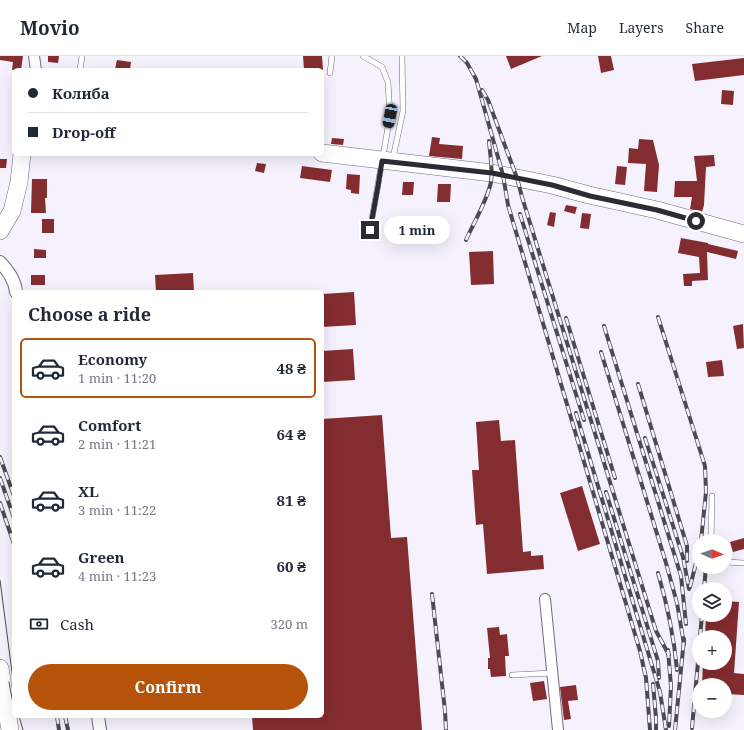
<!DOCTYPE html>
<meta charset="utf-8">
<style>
:root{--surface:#fff;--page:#f6f6f7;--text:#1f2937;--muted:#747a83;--line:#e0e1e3;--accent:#b45309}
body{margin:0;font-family:"Noto Serif",serif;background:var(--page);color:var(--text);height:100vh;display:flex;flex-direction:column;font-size:15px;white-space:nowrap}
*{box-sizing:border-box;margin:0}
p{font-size:13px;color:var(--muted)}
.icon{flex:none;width:22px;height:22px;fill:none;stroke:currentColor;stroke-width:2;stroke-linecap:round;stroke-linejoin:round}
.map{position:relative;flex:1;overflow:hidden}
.panel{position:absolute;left:12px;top:234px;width:312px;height:428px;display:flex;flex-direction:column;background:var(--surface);border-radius:6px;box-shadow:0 4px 16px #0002}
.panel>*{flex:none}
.top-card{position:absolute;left:12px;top:12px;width:312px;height:88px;border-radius:6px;box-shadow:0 4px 16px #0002;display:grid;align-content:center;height:88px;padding:0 16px;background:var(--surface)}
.needle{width:26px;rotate:92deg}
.fabs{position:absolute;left:692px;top:478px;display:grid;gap:8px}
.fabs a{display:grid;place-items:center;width:40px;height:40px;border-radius:50%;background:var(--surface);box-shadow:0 4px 16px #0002;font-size:20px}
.end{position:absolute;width:18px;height:18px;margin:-9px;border:5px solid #2c2a33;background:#fff;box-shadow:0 0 0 2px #fff}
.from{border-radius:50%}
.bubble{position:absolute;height:28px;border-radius:14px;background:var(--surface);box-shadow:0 4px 16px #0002;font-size:13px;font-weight:700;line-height:28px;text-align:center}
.car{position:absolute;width:12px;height:24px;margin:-12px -6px;border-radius:5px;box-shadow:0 0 3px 1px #0007;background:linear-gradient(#222 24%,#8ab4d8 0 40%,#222 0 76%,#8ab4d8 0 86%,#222 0)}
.top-card b{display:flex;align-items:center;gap:14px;height:38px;font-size:15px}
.top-card b+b{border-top:1px solid var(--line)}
.top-card i{width:10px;height:10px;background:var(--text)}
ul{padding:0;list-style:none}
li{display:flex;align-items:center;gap:12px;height:60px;margin:0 8px 6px;padding:0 8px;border:2px solid transparent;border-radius:6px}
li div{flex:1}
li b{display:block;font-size:15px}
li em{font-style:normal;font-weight:700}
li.on{border-color:var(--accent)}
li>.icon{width:36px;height:36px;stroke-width:1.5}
h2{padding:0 16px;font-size:18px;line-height:48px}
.pay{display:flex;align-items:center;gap:10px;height:44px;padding:0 16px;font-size:15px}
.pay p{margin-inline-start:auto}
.button{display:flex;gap:8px;margin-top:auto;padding:8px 16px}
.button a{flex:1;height:46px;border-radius:24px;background:var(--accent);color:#fff;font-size:16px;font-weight:700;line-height:46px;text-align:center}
header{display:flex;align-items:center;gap:24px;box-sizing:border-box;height:56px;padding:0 20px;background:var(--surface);border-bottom:1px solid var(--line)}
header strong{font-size:19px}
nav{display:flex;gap:22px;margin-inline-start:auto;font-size:14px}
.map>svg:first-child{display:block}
</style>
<header>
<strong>Movio</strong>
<nav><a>Map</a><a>Layers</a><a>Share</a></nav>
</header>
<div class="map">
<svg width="744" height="674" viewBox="0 0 744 674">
<rect width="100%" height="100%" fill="#f5f2fd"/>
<!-- building -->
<g fill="#842d30">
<polygon points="0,0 23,0 21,14 12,14 13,6 0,4"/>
<polygon points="48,0 59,0 58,7 48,6"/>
<polygon points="303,0 322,0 323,14 304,14"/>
<polygon points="506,0 542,0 511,13"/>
<polygon points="598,0 611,0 614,14 601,17"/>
<polygon points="744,2 744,19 695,25 692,8"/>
<polygon points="117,4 131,6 130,14 115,13"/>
<polygon points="722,34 734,35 733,49 721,48"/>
<polygon points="432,81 440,82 439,88 463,90 462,103 429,100"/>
<polygon points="332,82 344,83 343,89 331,88"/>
<polygon points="639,83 653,84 659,109 657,136 644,135 646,108 628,107 629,92 638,93"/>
<polygon points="714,99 715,110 706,111 704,149 702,156 690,153 692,141 674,141 675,125 697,125 694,100"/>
<polygon points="0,103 7,103 6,112 0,112"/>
<polygon points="257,107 266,108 264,117 255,115"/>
<polygon points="302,110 332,114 330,126 300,122"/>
<polygon points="617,110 627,111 625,129 615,128"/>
<polygon points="347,118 360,119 359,138 351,137 351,134 346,133"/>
<polygon points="32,123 47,123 47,142 45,142 46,157 31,157"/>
<polygon points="403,126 414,126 413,139 402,139"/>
<polygon points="438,128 451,128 450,146 437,146"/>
<polygon points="566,149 577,151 575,158 564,155"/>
<polygon points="550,156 556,157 554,171 547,169"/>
<polygon points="582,157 591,158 589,173 580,172"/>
<rect x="42" y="163" width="12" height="14"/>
<polygon points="681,182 708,187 708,188 738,195 736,203 707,196 708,224 692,225 692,230 684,230 683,218 700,217 699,201 678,197"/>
<polygon points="34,193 46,194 46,202 34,202"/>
<polygon points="493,195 494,228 471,229 469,196"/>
<polygon points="193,217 194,236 156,236 155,219"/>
<rect x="31" y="219" width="14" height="10"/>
<polygon points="354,236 356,269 322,271 322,238"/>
<polygon points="743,268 744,292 737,293 733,270"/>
<polygon points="353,293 355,324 322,326 322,295"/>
<polygon points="722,304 724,320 708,321 706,306"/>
<polygon points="382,359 391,482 407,481 422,674 253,674 252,660 322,660 322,363"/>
<polygon points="499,364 501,385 515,384 523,496 531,495 531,500 543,499 544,513 487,518 483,468 476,469 472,414 479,414 476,366"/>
<polygon points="582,430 600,488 578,495 560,437"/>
<polygon points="744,482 744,493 733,496 730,486"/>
<polygon points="725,545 739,546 734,617 744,618 744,639 725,638 725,629 702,629 703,607 725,607 725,581 705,581 706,559 725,559"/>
<polygon points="499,571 500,579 507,578 509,600 505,600 506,620 491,621 490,613 488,613 488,602 490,602 487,572"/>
<polygon points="544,625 547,643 533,645 530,627"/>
<polygon points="576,629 578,644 568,645 571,663 564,664 560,631"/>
</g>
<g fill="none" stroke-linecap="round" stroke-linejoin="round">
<!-- service casing -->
<g stroke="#6f697f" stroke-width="6">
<g id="service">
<polyline points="363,0 382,11 388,26 390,60 370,174"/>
<polyline points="80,14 82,0"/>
<polyline points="330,17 332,0"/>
<polyline points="393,102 403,55 402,0"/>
<polyline points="711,485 712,440"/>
<polyline points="725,506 744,507"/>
<polyline points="512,619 552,617"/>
</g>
</g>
<!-- minor casing -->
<g stroke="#6f697f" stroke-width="12">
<g id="minor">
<polyline points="34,0 36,14"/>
<polyline points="545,543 558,674"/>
</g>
</g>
<!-- tertiary casing -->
<g stroke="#6f697f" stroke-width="14">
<g id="tertiary">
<path d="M 0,206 C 8,215 15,224 16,236"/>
<polyline points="98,660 100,674"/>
</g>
</g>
<!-- trunk casing -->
<g stroke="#6f697f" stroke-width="18">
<g id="trunk">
<polyline points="322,97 492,117 552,129 589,139 657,154 744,178"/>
<polyline points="0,175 12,155 19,126 22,98"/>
<polyline points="0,612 10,674"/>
</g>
</g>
<!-- service -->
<use href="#service" stroke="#fff" stroke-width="5"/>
<!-- minor -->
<use href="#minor" stroke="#fff" stroke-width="10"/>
<!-- tertiary -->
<use href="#tertiary" stroke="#fff" stroke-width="12"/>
<!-- trunk -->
<use href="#trunk" stroke="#fff" stroke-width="17"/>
<!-- tram -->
<g stroke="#4c4a53" stroke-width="1">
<polyline points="0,524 14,632"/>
<polyline points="9,626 14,653"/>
<polyline points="19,660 23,674"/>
</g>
<!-- rail casing -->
<g stroke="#4c4a53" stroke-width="4">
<g id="rail">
<polyline points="460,0 467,7 476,23 503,119 508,149 640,595 646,622 650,674"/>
<polyline points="482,34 488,44 517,122 522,141 656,575 669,599"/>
<polyline points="520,158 584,364"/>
<path d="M 466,184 C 474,166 487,145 491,126 C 493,113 490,98 489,85"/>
<polyline points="658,261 705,410 706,436 701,485"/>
<polyline points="566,262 615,422"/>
<polyline points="604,270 681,520 686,568"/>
<polyline points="601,296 666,507 677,547 684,588"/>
<polyline points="638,328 687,490 687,505"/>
<polyline points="576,357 660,636 666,674"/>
<polyline points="645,382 683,501 689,533"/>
<polyline points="0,401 14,440"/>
<polyline points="0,422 14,462"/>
<polyline points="606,436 658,605 659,622"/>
<polyline points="0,447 14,488"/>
<path d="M 658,517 C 667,548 674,581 677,614"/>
<polyline points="690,531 699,495"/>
<polyline points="704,533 706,511"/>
<polyline points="432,538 445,655 446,674"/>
<polyline points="700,581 702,559"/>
<polyline points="668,594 671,630 669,670"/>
<polyline points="653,628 656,662 656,674"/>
<polyline points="57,660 59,674"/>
<polyline points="65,660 68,674"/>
<polyline points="692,672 699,595"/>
<polyline points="675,674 684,583"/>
</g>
</g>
<!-- rail -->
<use href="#rail" stroke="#f5f2fd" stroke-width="2.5" stroke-dasharray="8" stroke-linecap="butt"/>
</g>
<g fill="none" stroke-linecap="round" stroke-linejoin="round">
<!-- route -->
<polyline stroke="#2c2a33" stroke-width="5" points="370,174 378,130 382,105 492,117 552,129 590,140 657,154 696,165"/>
</g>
</svg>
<div class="fabs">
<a><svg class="needle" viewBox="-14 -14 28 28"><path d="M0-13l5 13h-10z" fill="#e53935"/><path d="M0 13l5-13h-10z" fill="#747a83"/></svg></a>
<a><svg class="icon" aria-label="layers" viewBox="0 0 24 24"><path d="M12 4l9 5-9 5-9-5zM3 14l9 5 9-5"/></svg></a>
<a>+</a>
<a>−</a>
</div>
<i class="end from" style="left:696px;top:165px"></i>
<i class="end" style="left:370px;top:174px"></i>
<div class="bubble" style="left:384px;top:160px;width:66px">1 min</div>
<i class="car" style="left:390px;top:60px;rotate:191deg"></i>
<div class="top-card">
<b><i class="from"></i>Колиба</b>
<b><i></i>Drop-off</b>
</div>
<section class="panel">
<h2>Choose a ride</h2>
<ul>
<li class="on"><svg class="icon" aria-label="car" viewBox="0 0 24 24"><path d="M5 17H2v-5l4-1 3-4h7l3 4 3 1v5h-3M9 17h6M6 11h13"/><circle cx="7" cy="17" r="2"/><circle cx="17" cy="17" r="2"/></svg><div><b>Economy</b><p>1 min · 11:20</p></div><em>48 ₴</em></li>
<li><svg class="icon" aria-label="car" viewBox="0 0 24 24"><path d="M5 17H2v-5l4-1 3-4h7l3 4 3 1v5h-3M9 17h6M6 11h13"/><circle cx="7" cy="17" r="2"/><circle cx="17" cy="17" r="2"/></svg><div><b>Comfort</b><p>2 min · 11:21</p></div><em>64 ₴</em></li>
<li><svg class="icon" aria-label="car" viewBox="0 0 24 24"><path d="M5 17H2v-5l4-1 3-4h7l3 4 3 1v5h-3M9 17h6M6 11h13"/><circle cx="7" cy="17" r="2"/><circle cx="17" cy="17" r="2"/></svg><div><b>XL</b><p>3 min · 11:22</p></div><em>81 ₴</em></li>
<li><svg class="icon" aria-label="car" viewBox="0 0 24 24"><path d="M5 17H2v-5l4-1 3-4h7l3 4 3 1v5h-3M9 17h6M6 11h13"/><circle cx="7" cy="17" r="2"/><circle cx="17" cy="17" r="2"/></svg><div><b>Green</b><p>4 min · 11:23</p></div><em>60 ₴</em></li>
</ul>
<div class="pay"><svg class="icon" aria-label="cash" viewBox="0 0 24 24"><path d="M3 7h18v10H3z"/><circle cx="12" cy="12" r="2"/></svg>Cash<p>320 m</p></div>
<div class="button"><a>Confirm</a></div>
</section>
</div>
